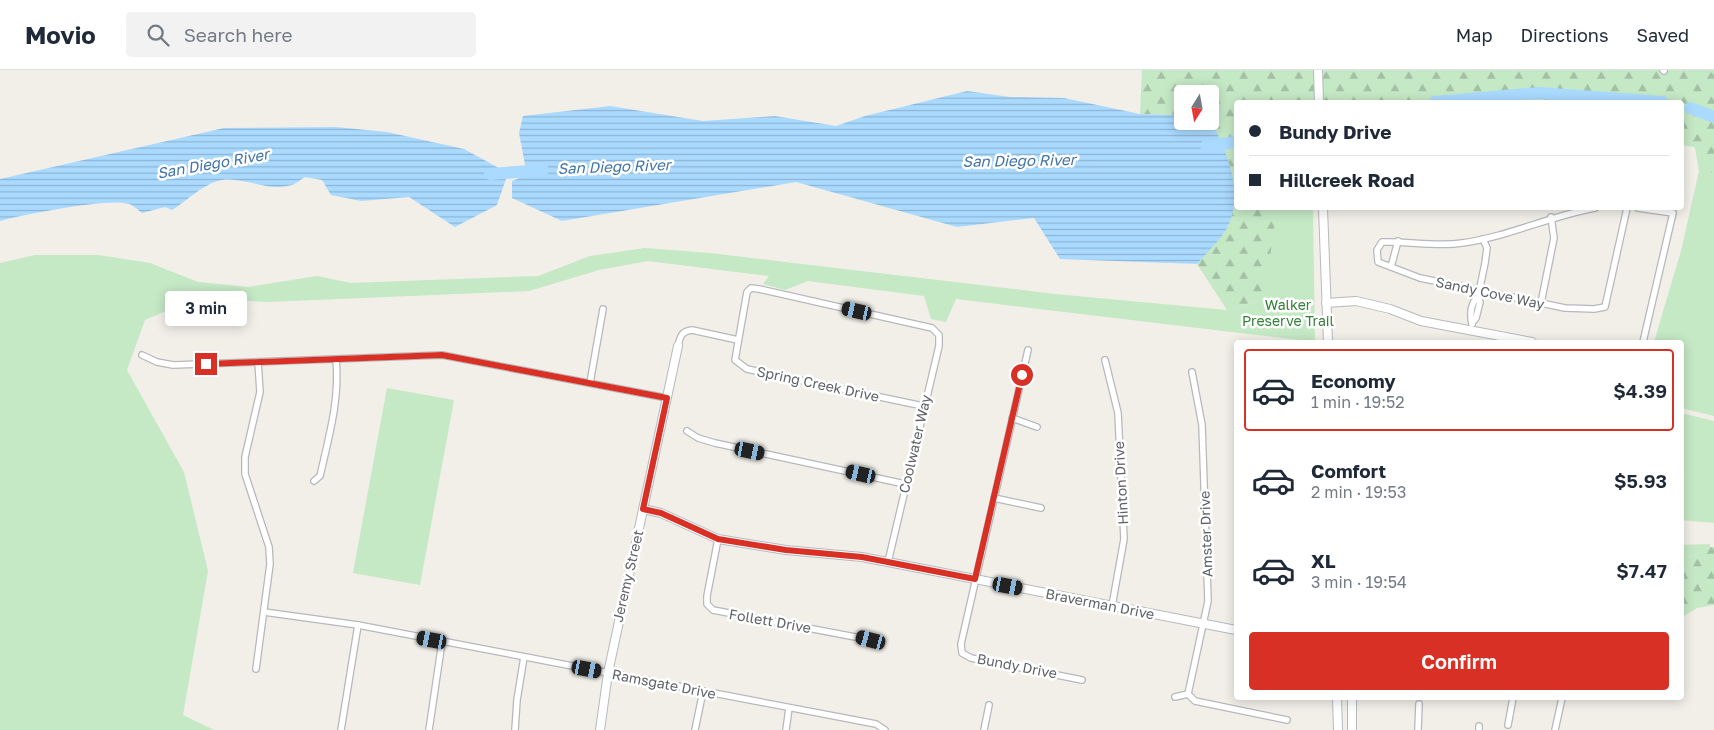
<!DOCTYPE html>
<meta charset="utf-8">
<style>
:root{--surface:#fff;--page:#f2f2f3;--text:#1f2937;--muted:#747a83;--line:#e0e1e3;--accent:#d93025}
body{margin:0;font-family:"Golos Text",sans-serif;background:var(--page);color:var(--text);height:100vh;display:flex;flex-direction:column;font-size:19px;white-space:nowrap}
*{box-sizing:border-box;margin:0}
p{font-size:16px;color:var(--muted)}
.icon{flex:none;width:28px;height:28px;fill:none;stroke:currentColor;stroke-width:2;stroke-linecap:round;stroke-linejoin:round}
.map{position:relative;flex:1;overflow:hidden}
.details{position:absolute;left:1234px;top:270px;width:450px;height:360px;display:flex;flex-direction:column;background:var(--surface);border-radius:5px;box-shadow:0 2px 12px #0003}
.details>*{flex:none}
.banner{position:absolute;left:1234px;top:30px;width:450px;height:110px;border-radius:5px;box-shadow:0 2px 12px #0003;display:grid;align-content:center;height:110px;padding:0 15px;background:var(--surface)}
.needle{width:32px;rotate:191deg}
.fabs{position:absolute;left:1174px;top:15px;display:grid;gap:10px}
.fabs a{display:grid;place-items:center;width:45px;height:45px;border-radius:5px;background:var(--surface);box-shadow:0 2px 12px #0003;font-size:25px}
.end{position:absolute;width:22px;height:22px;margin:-11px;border:6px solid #d93025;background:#fff;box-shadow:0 0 0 2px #fff}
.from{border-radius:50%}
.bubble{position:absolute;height:35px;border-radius:5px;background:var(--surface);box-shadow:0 2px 12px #0003;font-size:16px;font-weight:600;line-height:35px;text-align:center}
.car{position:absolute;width:15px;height:30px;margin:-15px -8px;border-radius:6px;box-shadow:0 0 4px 1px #0007;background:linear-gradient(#222 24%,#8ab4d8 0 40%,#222 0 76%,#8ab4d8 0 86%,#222 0)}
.banner b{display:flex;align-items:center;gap:18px;height:48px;font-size:19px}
.banner b+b{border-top:1px solid var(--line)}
.banner i{width:12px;height:12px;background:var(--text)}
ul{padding:9px 0 0;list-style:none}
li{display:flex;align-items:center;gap:15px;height:82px;margin:0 10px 8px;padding:0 5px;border:2px solid transparent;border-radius:5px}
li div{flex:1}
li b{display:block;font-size:19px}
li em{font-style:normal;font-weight:600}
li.current{border-color:var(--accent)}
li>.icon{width:45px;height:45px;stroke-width:1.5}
.cta{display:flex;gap:10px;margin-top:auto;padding:10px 15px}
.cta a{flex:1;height:58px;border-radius:5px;background:var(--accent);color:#fff;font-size:20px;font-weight:600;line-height:58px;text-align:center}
header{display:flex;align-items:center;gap:30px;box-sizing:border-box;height:70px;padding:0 25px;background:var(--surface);border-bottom:1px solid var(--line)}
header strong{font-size:24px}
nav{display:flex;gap:28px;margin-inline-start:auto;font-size:18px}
.search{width:350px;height:45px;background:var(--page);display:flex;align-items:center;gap:12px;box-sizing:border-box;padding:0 18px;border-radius:5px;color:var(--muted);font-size:19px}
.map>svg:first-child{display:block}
</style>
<header>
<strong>Movio</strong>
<div class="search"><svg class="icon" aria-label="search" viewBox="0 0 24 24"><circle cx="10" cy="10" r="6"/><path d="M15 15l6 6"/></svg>Search here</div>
<nav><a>Map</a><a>Directions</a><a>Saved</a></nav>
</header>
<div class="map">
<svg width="1714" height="660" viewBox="0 0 1714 660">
<defs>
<pattern id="forest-firs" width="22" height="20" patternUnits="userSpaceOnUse" patternTransform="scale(1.25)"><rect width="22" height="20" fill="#c5e8c5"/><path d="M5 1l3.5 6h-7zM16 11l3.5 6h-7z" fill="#a3c0a4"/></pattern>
<pattern id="water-rules" width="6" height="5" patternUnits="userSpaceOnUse" patternTransform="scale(1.25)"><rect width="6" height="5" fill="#aadaff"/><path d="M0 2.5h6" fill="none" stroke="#8eb4d2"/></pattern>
</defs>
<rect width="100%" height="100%" fill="#f1efe8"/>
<!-- green -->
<g fill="#c5e8c5">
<polygon points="1681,0 1714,0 1714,346 1681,338 1681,272 1654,272 1681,181 1699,101"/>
<polygon points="1274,138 1313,138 1315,272 956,229 946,252 931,249 924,226 808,211 785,220 763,214 769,206 648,191 599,200 529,221 268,232 196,228 145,250 127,300 184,402 208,501 183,645 214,660 0,660 0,193 35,185 98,185 150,193 198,212 248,217 317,206 351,213 538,206 590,186 645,178 710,183 1055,224 1227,240 1264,229"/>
<polygon points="387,318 454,330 420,515 353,503"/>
<polygon points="1681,343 1714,351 1714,453 1681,450"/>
<polygon points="1710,474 1710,477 1682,491 1681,493 1681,475"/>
</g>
<!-- forest -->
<g fill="url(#forest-firs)">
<polygon points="1142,0 1697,0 1714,3 1714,104 1707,100 1694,77 1681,75 1681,32 1236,32 1236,138 1277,138 1264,229 1227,240 1197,194 1229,155 1212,53 1208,51 1210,51 1210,24 1182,24 1182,45 1140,44"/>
<polygon points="1710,477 1714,477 1714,535 1697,538 1681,548 1682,491"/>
</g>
<!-- water -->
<g fill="url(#water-rules)">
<path d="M 967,21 L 1010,27 L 1064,28 L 1140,44 L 1182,45 L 1182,51 L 1212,53 C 1227,82 1243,120 1229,154 C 1223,168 1207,182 1197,194 L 1060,189 L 1034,148 L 957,157 L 796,112 L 562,151 L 512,128 L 512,111 L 527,105 L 519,63 L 523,46 L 610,36 L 703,51 L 775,46 L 836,56 L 865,46 Z"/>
<path d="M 336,57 L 387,62 L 464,79 L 508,103 L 497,135 L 455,157 L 409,127 L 361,131 L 331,125 L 322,110 L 305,107 C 301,109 296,114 292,115 C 268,122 245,107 222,110 C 204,113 187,131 172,140 L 165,137 L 142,143 C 138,140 133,135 129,134 C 112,127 20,145 0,151 L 0,109 L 224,58 Z"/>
</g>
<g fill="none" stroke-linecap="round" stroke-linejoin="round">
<!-- river -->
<g stroke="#aadaff" stroke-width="12">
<polyline points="1435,32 1539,23 1663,32"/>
<polyline points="1690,38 1714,47"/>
<polyline points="1206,76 1236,72"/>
<polyline points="490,104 543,100"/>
</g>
<!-- street casing -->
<g stroke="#b5b8bc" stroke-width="8">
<g id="street">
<polyline points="1663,0 1664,1"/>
<path d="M 1595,138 C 1550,146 1507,167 1462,173 C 1436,177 1409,171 1382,172 L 1377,180 L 1378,192 L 1420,208 L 1565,238 L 1594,239 L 1605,237 L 1627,138"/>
<polyline points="1638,138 1673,143 1643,272"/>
<polyline points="1391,197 1398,171"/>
<polyline points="1541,233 1554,168 1551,147"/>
<polyline points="1472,253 1476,248 1480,232 1478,227 1485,193 1487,178 1483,169"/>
<path d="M 1472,254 C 1470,245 1470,234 1478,227"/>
<path d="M 678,276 C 680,266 682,261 692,260 L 738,270"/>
<polyline points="1028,280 961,574 962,583 971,588 1082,610"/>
<polyline points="142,285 157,292 173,295 442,285 667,328"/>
<polyline points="1105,290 1118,343 1124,469 1112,536"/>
<polyline points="590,313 603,239"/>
<polyline points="1012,348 1037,357"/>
<polyline points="687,361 698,368 715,373 905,414"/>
<path d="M 314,411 L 320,406 C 329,366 340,329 336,289"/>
<polyline points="994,428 1041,438"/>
<polyline points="718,469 707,526 707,534 713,540 871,570"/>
<polyline points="888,492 939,276 939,265 932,258 759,219 751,218 747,222 735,290 747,299 923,336"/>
<polyline points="264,542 358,555 876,654 885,660"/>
<polyline points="256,599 270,494 269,477 245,404 245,387 260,322 258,292"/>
<polyline points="1188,624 1208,531 1202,355 1192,302"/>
<polyline points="1188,624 1195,631 1287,650"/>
<polyline points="1175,627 1188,624"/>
<polyline points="1508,655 1513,628"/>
<polyline points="341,660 358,555"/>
<polyline points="429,660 442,572"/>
<polyline points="515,660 517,630 524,587"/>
<polyline points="695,660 703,621"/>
<polyline points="786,660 789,638"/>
<polyline points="984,660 989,635"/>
<polyline points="1418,660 1419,634"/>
<polyline points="1479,660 1479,656"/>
<polyline points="1555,660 1562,628"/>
</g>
</g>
<!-- secondary casing -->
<g stroke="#b6babf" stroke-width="10">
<g id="secondary">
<polyline points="1318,0 1319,32"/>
<polyline points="1323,138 1328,272"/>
<polyline points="1326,233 1356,231 1390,239 1421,251 1532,272"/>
<polyline points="643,439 661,443 718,469 786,480 862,487 1236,560"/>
<polyline points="1337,628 1338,660"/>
<polyline points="600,660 608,603 678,276"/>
<polyline points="1352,660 1352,628"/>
</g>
</g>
<!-- street -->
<use href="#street" stroke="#fff" stroke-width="5.5"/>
<!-- secondary -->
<use href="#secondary" stroke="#fff" stroke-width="8"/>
</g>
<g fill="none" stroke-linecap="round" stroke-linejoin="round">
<!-- route -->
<polyline stroke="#d93025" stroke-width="6" points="206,294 442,285 667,328 643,439 661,443 718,469 786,480 862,487 975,509 1022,305"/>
</g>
<g text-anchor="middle" stroke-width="5" stroke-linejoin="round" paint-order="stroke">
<!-- street labels -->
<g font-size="14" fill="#5f6368" stroke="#fff">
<text transform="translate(1490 223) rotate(12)" y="5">Sandy Cove Way</text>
<text transform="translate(818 314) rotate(12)" y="5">Spring Creek Drive</text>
<text transform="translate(915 374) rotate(-77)" y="5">Coolwater Way</text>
<text transform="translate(1121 413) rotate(-93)" y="5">Hinton Drive</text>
<text transform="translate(1206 464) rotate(-92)" y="5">Amster Drive</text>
<text transform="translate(628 506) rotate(-77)" y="5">Jeremy Street</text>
<text transform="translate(1100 534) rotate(11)" y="5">Braverman Drive</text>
<text transform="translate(770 551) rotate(10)" y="5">Follett Drive</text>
<text transform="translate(1017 596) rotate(11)" y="5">Bundy Drive</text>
<text transform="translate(664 614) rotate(11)" y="5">Ramsgate Drive</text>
</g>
<!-- park labels -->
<g font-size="14" fill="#348238" stroke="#fff">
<text x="1288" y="240">Walker<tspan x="1288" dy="16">Preserve Trail</tspan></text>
</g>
<!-- water labels -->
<g font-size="15" font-style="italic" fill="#4174aa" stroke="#fff">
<text transform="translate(1019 91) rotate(-1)" y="5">San Diego River</text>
<text transform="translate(213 94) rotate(-10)" y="5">San Diego River</text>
<text transform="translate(614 97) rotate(-2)" y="5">San Diego River</text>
</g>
</g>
</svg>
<div class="fabs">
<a><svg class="needle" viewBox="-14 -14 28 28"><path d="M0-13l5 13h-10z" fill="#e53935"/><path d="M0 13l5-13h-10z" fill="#747a83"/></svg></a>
</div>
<i class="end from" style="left:1022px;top:305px"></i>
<i class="end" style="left:206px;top:294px"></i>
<div class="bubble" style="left:165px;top:221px;width:82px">3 min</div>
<i class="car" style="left:857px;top:241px;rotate:283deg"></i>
<i class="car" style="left:750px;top:381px;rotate:102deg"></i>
<i class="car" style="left:861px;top:404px;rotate:283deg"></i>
<i class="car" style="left:1008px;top:516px;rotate:101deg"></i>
<i class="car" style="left:432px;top:570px;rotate:281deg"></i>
<i class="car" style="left:871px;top:570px;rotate:285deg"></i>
<i class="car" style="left:587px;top:599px;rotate:101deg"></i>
<div class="banner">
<b><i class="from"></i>Bundy Drive</b>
<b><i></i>Hillcreek Road</b>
</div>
<section class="details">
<ul>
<li class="current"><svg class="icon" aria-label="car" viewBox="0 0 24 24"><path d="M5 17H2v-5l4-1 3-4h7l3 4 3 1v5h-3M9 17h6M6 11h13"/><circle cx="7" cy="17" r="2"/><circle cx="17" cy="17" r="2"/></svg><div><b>Economy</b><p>1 min · 19:52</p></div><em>$4.39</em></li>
<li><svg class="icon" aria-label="car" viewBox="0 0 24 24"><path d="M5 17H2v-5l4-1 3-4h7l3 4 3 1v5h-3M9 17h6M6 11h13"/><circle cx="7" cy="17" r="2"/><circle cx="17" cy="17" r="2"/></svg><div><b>Comfort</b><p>2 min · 19:53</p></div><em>$5.93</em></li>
<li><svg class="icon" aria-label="car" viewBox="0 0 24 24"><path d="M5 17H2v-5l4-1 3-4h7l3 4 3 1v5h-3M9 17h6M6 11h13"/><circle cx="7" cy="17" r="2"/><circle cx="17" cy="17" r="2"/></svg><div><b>XL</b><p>3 min · 19:54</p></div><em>$7.47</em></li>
</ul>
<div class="cta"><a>Confirm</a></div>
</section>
</div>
